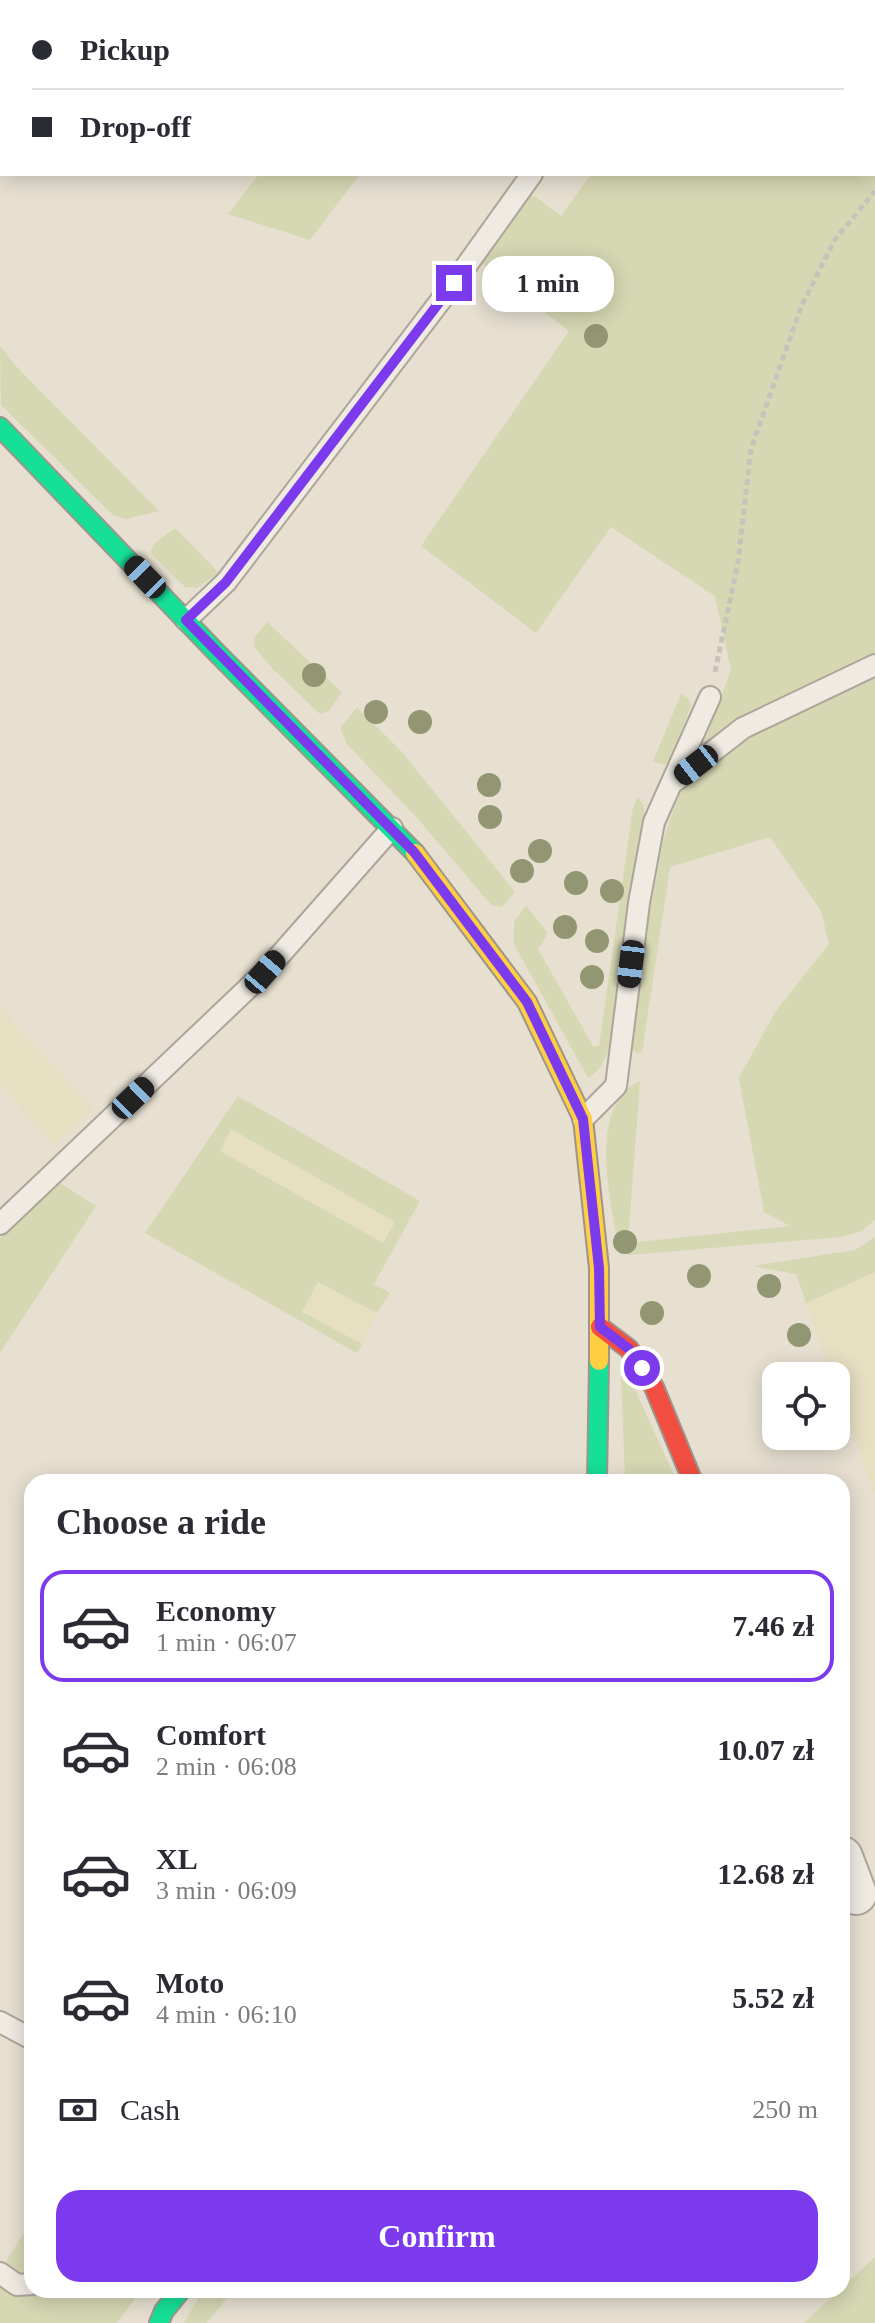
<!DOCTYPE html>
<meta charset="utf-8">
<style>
:root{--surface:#fff;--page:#f2f2f3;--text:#2b2b33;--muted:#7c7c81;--line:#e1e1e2;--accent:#7c3aed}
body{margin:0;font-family:Georgia,serif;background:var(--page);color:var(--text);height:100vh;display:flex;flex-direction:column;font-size:30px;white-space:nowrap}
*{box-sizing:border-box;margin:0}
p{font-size:26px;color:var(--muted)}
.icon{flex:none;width:44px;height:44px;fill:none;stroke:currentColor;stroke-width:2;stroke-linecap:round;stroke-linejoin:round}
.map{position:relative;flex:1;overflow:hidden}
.details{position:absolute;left:24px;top:1474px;width:826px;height:824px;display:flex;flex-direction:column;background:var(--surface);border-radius:24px;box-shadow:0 4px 20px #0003}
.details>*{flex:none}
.hud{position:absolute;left:0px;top:0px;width:876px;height:176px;box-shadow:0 4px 20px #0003;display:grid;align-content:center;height:176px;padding:0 32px;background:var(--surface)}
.tools{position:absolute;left:762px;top:1362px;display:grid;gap:16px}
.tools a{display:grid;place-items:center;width:88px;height:88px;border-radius:16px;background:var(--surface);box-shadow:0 4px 20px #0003;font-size:40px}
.end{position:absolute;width:36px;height:36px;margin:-18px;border:10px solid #7c3aed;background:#fff;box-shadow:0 0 0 4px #fff}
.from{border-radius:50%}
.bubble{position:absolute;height:56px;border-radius:24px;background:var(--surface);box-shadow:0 4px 20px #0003;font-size:26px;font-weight:600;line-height:56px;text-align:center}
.car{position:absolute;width:24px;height:48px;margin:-24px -12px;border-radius:10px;box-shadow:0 0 6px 2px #0007;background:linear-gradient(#222 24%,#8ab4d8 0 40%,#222 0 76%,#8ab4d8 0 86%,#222 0)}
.hud b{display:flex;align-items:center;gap:28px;height:76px;font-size:30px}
.hud b+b{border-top:2px solid var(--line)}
.hud i{width:20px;height:20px;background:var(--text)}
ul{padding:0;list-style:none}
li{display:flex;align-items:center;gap:24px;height:112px;margin:0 16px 12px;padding:0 16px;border:4px solid transparent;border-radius:24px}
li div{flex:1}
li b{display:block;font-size:30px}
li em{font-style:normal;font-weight:600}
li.current{border-color:var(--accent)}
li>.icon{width:72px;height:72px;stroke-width:1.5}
h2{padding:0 32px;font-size:36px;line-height:96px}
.pay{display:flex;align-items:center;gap:20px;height:88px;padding:0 32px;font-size:30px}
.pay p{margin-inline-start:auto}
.action{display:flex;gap:16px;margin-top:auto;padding:16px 32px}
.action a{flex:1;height:92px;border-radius:24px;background:var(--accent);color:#fff;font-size:32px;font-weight:600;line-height:92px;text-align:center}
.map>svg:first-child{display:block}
</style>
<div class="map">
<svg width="875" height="2323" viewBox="0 0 875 2323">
<rect width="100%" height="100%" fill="#e7e0d1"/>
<!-- farmland -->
<g fill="#e6dfc2">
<polygon points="0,1008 93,1108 53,1146 0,1084"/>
<polygon points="231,1129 395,1222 383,1243 219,1150"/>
<polygon points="875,1272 875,1494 836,1391 836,1376 831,1376 806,1303"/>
<polygon points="318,1282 377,1313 362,1344 301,1313"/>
</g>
<!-- green -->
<g fill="#d6d7b3" fill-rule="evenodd">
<path d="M 351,0 L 875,0 L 875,1220 L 861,1231 L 842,1237 L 630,1255 L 619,1252 C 612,1204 585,1107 640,1081 L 628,1243 L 790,1226 L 764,1212 L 739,1078 L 775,1012 L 829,944 L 821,911 L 770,837 L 670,867 L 642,1053 L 636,1053 L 629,1047 L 644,943 L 663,842 L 673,810 L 706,738 L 731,670 L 715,596 L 611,527 L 536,633 L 421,546 L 569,331 L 480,262 L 529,197 L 535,196 L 561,216 L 591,174 L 874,174 L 874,2 Z"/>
<polygon points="259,174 360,174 310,240 228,214"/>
<polygon points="0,346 13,363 159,511 126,519 114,516 1,405"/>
<polygon points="175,528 219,573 197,588 185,587 150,553 153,545"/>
<polygon points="267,622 342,692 329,711 320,714 273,669 254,647 255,637"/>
<polygon points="681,694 688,698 691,706 670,761 664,765 653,761"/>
<polygon points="357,707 402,752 515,892 502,907 492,906 417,818 347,744 340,728"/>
<path d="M 638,797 L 644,806 L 644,819 L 611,1044 C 605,1058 602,1070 588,1078 L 514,944 L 514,922 L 526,906 L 548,933 L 538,949 L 593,1046 L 599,1046 L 633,807 Z"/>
<path d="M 238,1096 L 420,1201 L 374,1284 L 390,1293 L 377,1313 L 318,1282 L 302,1312 L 362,1344 L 357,1353 L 145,1233 ZM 231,1129 L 395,1222 L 383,1243 L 220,1151 Z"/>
<polygon points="60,1183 96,1206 0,1353 0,1238"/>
<polygon points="875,1237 875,1272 806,1303 796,1274 752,1266 855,1250"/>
<polygon points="626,1369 677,1482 625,1482 621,1377"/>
<polygon points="32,2220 32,2290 141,2290 117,2323 0,2323 0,2271"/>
<polygon points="875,2257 875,2323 804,2323"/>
<polygon points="203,2290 233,2290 207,2323 184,2323"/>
</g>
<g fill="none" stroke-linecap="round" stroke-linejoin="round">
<!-- lane casing -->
<g stroke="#ada599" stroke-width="24">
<g id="lane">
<polyline points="186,620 226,582 454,283 532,174"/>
<polyline points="675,781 743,728 875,665"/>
<polyline points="583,1119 616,1086 639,903 654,822 710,697"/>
<polyline points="0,1224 265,972 392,828"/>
<polyline points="0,2022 32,2039"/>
<polyline points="0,2273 17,2285 32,2284"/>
</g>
</g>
<!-- street casing -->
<g stroke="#ada599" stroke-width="44">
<polyline id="street" points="842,1857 856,1894"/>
</g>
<!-- fast casing -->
<g stroke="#9c958a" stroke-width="22">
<g id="fast">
<polyline points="0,427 217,653 415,853"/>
<polyline points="597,1482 599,1361"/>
<polyline points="159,2323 164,2311 181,2290"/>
</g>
</g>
<!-- slow casing -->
<g stroke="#9c958a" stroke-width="22">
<polyline id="slow" points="415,853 527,1002 583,1119 599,1268 599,1361"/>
</g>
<!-- jam casing -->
<g stroke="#9c958a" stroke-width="22">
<polyline id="jam" points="600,1327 629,1349 654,1387 693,1482"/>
</g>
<!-- path -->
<polyline stroke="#c8c2b9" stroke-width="5" stroke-dasharray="6 4" stroke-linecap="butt" points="715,672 738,562 751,449 801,307 834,241 875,191"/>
<!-- lane -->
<use href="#lane" stroke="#efebe3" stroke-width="20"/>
<!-- street -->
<use href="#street" stroke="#efebe3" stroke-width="40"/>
<!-- fast -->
<use href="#fast" stroke="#16e098" stroke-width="18"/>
<!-- slow -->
<use href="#slow" stroke="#ffcf43" stroke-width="18"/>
<!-- jam -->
<use href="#jam" stroke="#f24e42" stroke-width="18"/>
</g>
<!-- trees -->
<g fill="#929673">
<circle cx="596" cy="336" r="12"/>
<circle cx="314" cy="675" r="12"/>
<circle cx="376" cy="712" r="12"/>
<circle cx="420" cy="722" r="12"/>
<circle cx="489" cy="785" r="12"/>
<circle cx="490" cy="817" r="12"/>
<circle cx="540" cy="851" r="12"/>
<circle cx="522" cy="871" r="12"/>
<circle cx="576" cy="883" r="12"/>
<circle cx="612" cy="891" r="12"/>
<circle cx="565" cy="927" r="12"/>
<circle cx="597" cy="941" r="12"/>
<circle cx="592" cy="977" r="12"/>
<circle cx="625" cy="1242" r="12"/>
<circle cx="699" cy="1276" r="12"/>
<circle cx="769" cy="1286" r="12"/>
<circle cx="652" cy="1313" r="12"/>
<circle cx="799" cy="1335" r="12"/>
</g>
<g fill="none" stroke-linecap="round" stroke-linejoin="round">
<!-- route -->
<polyline stroke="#7c3aed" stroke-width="10" points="454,283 226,582 186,620 414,852 527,1002 583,1119 599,1268 600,1327 629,1349 642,1368"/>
</g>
</svg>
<div class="tools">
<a><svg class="icon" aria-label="locate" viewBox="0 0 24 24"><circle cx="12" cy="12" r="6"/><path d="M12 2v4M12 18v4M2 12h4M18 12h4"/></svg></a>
</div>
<i class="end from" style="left:642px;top:1368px"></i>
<i class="end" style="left:454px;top:283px"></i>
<div class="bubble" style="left:482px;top:256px;width:132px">1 min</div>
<i class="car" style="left:145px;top:577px;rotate:316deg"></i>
<i class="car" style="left:696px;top:765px;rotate:232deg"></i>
<i class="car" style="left:631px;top:964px;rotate:187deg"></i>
<i class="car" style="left:265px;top:972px;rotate:41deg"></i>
<i class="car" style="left:133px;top:1098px;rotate:46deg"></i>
<div class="hud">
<b><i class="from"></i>Pickup</b>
<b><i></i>Drop-off</b>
</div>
<section class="details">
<h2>Choose a ride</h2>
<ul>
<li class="current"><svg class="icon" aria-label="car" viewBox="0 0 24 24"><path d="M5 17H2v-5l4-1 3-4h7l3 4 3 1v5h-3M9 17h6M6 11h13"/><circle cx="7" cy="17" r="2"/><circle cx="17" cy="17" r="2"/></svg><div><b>Economy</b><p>1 min · 06:07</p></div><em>7.46 zł</em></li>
<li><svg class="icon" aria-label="car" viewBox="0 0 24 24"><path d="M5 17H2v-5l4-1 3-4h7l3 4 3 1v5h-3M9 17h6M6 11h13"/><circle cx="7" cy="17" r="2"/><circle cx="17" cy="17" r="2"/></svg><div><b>Comfort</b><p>2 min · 06:08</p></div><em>10.07 zł</em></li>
<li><svg class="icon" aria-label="car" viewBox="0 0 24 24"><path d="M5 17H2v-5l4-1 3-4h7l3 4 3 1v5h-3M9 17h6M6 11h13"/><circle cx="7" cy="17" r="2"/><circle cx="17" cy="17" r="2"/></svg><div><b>XL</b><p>3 min · 06:09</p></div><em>12.68 zł</em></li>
<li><svg class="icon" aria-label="car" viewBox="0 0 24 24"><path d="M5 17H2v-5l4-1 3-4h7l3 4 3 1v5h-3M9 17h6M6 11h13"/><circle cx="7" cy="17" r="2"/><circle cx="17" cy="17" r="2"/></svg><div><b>Moto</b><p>4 min · 06:10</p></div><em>5.52 zł</em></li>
</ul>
<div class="pay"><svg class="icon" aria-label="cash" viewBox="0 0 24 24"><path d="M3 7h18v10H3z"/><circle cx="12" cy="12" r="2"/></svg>Cash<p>250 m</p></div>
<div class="action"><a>Confirm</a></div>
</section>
</div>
